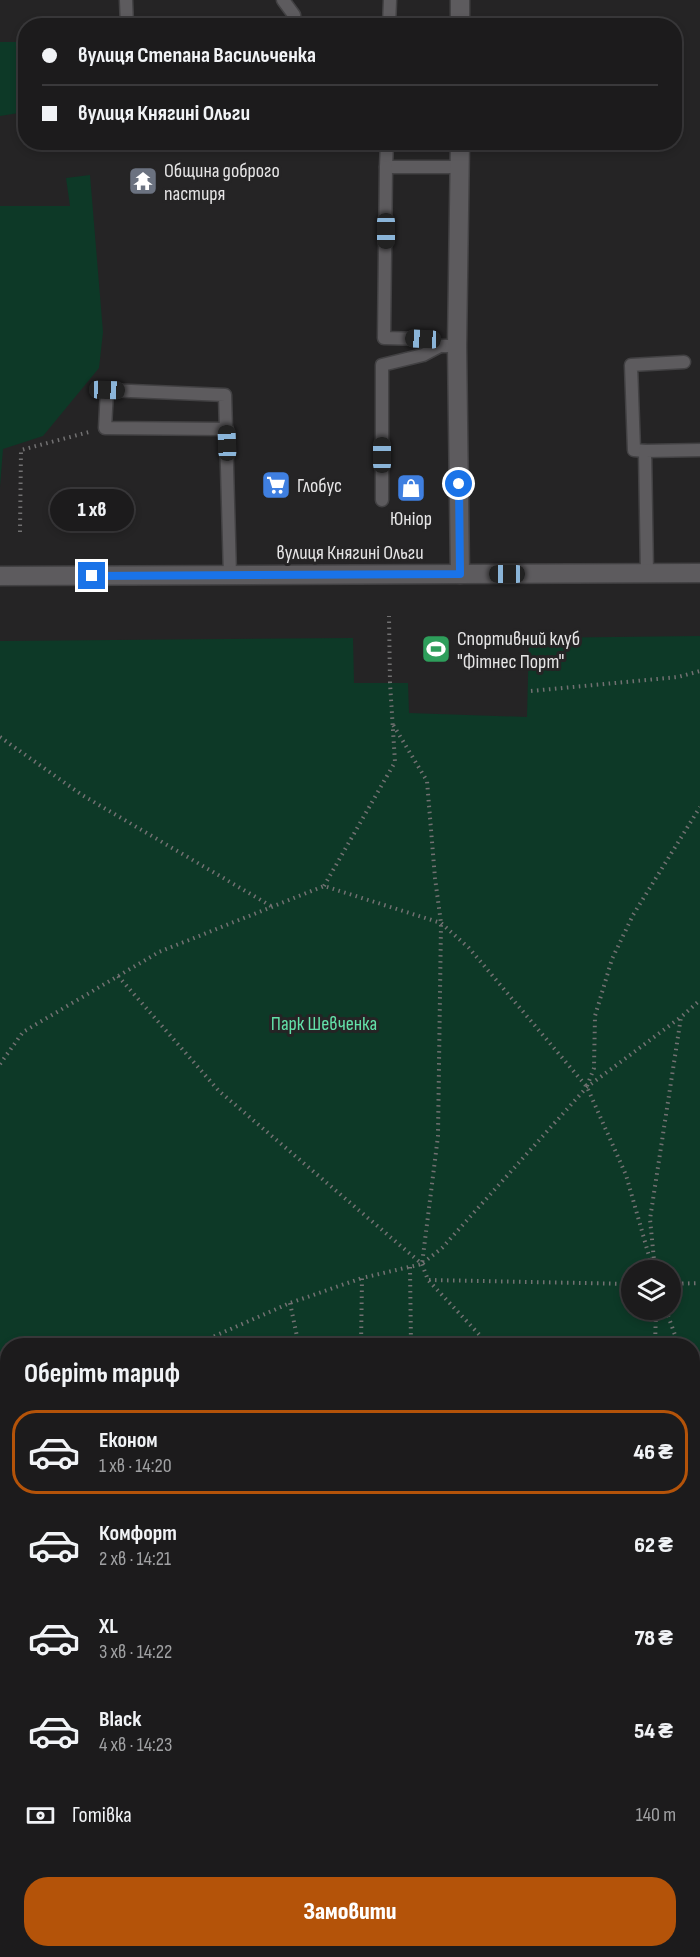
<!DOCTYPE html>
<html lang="uk">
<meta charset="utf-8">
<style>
:root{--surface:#1c1b1c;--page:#292829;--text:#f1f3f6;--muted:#a0a1a3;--line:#3a393b;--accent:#b45309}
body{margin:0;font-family:"Sofia Sans Condensed",sans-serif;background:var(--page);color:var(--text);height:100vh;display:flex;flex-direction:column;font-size:22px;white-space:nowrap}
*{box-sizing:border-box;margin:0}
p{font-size:20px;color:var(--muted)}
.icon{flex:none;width:33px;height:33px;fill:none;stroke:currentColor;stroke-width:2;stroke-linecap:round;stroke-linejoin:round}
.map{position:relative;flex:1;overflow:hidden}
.sheet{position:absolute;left:0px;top:1338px;width:700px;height:620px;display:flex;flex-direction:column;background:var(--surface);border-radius:24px 24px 0 0;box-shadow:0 3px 9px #0003,0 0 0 2px var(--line)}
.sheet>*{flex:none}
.banner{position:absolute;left:18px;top:18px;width:664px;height:132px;border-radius:24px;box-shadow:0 3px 9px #0003,0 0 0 2px var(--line);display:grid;align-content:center;height:132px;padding:0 24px;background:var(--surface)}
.fabs{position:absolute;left:621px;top:1260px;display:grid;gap:12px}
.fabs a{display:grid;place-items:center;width:60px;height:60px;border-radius:50%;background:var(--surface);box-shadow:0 3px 9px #0003,0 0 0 2px var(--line);font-size:30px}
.end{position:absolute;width:27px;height:27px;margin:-14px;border:8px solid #1a73e8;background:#fff;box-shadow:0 0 0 3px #fff}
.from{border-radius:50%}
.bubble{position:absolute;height:42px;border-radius:21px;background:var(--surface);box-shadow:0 3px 9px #0003,0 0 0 2px var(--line);font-size:20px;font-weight:800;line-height:42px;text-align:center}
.car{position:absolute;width:18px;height:36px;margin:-18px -9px;border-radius:8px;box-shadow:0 0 4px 2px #0007;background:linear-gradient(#222 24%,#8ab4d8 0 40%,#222 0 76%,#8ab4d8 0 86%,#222 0)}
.banner b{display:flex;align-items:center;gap:21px;height:57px;font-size:22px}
.banner b+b{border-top:2px solid var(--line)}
.banner i{width:15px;height:15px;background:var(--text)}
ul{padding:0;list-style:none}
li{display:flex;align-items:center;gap:18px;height:84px;margin:0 12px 9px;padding:0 12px;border:3px solid transparent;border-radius:24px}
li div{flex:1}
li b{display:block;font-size:22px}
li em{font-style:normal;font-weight:800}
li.active{border-color:var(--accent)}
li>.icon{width:54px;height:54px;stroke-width:1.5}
h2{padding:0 24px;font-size:27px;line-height:72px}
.pay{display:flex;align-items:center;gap:15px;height:66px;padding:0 24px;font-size:22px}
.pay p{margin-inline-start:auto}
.action{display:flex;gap:12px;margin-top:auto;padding:12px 24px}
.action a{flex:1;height:69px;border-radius:24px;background:var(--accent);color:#fff;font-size:24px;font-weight:800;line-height:69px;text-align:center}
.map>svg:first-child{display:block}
</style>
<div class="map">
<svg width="700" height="1957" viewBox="0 0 700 1957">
<rect width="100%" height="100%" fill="#252425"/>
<!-- green -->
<g fill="#0d3927" fill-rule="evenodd">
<polygon points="0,42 25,42 25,112 0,116"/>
<polygon points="90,175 103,332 99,368 43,436 3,449 0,487 0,206 70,206 66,178"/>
<path d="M 700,636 L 700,1957 L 0,1957 L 0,641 L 353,638 L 354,683 L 408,683 L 409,713 L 527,717 L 529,638 ZM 670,1270 L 670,1310 L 632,1310 L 632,1270 ZM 8,1346 L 693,1346 L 693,1950 L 8,1950 Z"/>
</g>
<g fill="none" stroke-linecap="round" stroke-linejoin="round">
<!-- service casing -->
<g stroke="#424143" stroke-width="15">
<g id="service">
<polyline points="126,0 127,26"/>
<polyline points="283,0 294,15 295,26"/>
<polyline points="389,26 390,0"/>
<polyline points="387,142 386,167 460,167"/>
<polyline points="386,167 384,338 423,339 440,346 457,346"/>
<polyline points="227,429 105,428 107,390 225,395 230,575"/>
<polyline points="645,451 634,450 631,365 684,362"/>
<polyline points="382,500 382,365 423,355 440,346"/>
<polyline points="647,574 645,451 700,450"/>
</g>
</g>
<!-- minor casing -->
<g stroke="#424143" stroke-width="21">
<g id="minor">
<polyline points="460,26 460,0"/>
<polyline points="460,142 457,346 460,574"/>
</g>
</g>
<!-- tertiary casing -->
<g stroke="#424143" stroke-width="21">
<polyline id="tertiary" points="0,576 700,573"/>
</g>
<!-- path -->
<g stroke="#727172" stroke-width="4" stroke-dasharray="1.5 4.5" stroke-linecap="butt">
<polyline points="20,532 21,450 89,432"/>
<polyline points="531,691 678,677 700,671"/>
<polyline points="0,737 82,795 271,906"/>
<polyline points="324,886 395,762 390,683 389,616"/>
<polyline points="118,976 219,1091 422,1264 428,1280 490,1346"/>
<polyline points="0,1064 23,1032 159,952 324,886 441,923 469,948 587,1087 626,1175 653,1270"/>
<polyline points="587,1086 594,1068 595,1016 612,959 633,915 700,807"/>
<polyline points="423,1263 442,1248 587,1087 681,1017"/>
<polyline points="410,1267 411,1346"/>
<polyline points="655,1270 650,1219 681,1017 700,1000"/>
<polyline points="429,1280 632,1284"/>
<polyline points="670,1284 700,1283"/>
<polyline points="290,1303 299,1346"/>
<polyline points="666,1310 679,1346"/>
<polyline points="192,1346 290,1303 362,1278"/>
<polyline points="361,1346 362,1278 422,1264 438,1136 441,923 435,878 427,781 392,723"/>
<polyline points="655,1346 656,1310"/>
<polyline points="693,1384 700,1404"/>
<polyline points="0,1426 8,1423"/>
<polyline points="0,1456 8,1461"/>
<polyline points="0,1573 8,1575"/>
<polyline points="693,1691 700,1691"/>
<polyline points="0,1772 8,1783"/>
<polyline points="0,1909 8,1901"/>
<polyline points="133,1950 140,1957"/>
<polyline points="555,1950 560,1957"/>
<polyline points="315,1957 317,1950"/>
<polyline points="591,1957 593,1950"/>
</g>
<!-- service -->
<use href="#service" stroke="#5d5b5e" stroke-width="12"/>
<!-- minor -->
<use href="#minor" stroke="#5d5b5e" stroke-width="18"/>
<!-- tertiary -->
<use href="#tertiary" stroke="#5d5b5e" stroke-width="18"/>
</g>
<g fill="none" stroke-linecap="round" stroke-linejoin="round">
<!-- route -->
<polyline stroke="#1a73e8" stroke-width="8" points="92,576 460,574 459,484"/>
</g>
<!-- icons -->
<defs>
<g id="temple-square" transform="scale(1.5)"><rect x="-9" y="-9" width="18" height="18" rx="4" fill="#6b7280" stroke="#252425"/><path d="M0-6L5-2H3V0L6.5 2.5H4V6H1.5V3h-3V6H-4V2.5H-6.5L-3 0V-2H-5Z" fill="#fff"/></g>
<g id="supermarket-square" transform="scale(1.5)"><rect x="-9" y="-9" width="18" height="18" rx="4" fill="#3f7fe0" stroke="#252425"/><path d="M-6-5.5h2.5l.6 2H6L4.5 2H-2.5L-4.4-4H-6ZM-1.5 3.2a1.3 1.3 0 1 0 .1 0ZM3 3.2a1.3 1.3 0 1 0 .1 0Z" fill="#fff"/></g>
<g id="shop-square" transform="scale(1.5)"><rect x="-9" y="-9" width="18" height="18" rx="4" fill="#3f7fe0" stroke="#252425"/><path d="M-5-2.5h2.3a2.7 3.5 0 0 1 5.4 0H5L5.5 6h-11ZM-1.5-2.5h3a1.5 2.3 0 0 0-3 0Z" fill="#fff"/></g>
<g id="stadium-square" transform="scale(1.5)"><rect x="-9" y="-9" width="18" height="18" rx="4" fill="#2e9e5b" stroke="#252425"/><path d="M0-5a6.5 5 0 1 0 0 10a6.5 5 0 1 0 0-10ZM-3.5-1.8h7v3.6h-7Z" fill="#fff"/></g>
</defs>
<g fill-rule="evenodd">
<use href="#temple-square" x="143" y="181"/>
<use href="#supermarket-square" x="276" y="485"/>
<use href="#shop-square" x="411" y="488"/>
<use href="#stadium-square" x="436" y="649"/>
</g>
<g text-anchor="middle" stroke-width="6" stroke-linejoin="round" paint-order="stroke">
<!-- poi labels -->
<g font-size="20" fill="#e6e5e6" stroke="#252425" text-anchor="start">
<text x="164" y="177">Община доброго<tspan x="164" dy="23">пастиря</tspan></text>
<text x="297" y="492">Глобус</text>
<text x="411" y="525" text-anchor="middle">Юніор</text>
<text x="457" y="645">Спортивний клуб<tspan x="457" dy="23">"Фітнес Порт"</tspan></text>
</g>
<!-- street labels -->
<g font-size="20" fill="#e6e5e6" stroke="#252425">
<text x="350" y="559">вулиця Княгині Ольги</text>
</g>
<!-- park labels -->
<g font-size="20" fill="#63e1a9" stroke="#252425">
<text x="324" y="1030">Парк Шевченка</text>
</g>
</g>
</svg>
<div class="fabs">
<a><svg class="icon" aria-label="layers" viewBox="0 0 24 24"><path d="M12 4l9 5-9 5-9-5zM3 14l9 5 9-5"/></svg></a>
</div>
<i class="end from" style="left:459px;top:484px"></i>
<i class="end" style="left:92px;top:576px"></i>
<div class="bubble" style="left:50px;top:489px;width:84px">1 хв</div>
<i class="car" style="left:386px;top:231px;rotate:180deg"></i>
<i class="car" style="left:423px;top:339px;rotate:273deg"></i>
<i class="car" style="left:107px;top:390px;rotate:92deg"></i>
<i class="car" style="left:227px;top:443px;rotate:358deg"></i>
<i class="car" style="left:382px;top:455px;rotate:0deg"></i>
<i class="car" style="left:507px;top:574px;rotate:270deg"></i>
<div class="banner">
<b><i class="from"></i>вулиця Степана Васильченка</b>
<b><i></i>вулиця Княгині Ольги</b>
</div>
<section class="sheet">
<h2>Оберіть тариф</h2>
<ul>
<li class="active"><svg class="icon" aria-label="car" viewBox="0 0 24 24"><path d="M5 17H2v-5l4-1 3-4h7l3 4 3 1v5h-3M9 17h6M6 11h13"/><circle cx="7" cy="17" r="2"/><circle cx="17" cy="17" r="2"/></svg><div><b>Економ</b><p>1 хв · 14:20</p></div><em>46 ₴</em></li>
<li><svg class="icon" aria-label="car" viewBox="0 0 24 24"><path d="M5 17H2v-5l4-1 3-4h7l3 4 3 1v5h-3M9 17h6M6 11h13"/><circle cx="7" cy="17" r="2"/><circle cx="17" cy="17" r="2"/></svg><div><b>Комфорт</b><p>2 хв · 14:21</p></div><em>62 ₴</em></li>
<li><svg class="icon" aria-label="car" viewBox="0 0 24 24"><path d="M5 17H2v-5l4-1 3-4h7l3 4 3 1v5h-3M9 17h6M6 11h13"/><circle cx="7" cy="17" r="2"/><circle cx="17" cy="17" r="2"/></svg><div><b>XL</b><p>3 хв · 14:22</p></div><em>78 ₴</em></li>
<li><svg class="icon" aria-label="car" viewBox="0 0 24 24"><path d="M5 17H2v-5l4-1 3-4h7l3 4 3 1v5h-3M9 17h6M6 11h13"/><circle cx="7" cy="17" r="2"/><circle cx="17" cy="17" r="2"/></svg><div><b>Black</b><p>4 хв · 14:23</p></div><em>54 ₴</em></li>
</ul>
<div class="pay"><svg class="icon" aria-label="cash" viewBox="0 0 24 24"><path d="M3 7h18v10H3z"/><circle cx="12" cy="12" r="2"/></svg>Готівка<p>140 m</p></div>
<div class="action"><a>Замовити</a></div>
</section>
</div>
